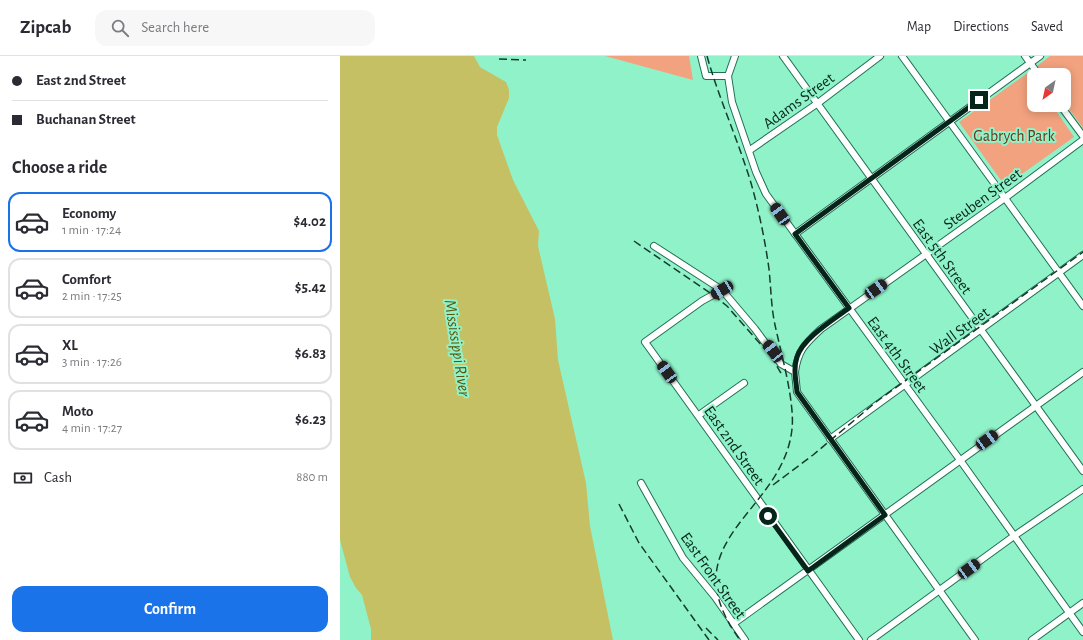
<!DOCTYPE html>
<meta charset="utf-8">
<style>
:root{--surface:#fff;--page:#f7f7f7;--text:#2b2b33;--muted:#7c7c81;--line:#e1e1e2;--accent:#1a73e8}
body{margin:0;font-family:"Alegreya Sans",sans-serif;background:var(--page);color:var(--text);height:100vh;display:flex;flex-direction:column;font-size:15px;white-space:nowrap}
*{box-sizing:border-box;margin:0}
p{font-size:13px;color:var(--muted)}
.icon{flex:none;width:22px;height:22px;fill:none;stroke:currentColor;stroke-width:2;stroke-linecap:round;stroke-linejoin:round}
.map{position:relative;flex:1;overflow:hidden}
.sheet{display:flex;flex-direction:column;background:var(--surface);width:340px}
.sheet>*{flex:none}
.hud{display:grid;align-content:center;height:88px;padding:0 12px;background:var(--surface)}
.needle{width:26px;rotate:213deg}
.tools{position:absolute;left:687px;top:12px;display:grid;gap:8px}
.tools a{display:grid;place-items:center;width:44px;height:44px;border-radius:8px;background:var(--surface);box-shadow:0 2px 10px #0003;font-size:20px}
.end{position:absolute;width:18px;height:18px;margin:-9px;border:5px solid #05251a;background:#fff;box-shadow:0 0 0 2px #fff}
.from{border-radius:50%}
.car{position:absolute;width:12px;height:24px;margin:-12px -6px;border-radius:5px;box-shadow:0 0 3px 1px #0007;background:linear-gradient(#222 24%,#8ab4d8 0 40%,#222 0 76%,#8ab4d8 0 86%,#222 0)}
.hud b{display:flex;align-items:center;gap:14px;height:38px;font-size:15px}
.hud b+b{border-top:1px solid var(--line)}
.hud i{width:10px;height:10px;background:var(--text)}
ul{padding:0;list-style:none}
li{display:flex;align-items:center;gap:12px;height:60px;margin:0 8px 6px;padding:0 4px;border:2px solid var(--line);border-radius:12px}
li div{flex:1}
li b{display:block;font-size:15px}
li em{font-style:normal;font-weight:700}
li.active{border-color:var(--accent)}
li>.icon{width:36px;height:36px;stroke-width:1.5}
h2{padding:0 12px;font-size:18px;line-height:48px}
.pay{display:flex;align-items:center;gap:10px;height:44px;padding:0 12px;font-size:15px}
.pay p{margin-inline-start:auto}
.action{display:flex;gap:8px;margin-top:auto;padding:8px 12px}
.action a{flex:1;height:46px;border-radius:12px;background:var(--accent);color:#fff;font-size:16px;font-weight:700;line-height:46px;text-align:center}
header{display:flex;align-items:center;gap:24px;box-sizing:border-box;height:56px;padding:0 20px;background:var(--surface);border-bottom:1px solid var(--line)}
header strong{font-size:19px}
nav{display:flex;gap:22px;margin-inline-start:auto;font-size:14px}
.search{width:280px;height:36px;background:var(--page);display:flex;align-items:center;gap:10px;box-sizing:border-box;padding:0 14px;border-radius:12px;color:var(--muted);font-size:15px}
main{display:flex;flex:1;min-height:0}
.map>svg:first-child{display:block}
</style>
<header>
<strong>Zipcab</strong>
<div class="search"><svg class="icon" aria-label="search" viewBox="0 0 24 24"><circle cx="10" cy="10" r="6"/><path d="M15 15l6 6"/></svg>Search here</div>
<nav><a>Map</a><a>Directions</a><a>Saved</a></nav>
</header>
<main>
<section class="sheet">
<div class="hud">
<b><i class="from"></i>East 2nd Street</b>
<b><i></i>Buchanan Street</b>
</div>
<h2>Choose a ride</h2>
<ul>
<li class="active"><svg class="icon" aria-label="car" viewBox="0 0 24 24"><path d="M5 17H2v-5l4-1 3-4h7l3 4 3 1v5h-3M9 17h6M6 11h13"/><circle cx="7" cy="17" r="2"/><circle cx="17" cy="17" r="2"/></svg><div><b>Economy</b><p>1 min · 17:24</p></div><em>$4.02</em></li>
<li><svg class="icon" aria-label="car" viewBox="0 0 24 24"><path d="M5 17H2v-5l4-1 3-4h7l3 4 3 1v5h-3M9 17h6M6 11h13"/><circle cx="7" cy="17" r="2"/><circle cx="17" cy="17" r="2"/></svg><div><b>Comfort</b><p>2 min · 17:25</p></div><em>$5.42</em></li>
<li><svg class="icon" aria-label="car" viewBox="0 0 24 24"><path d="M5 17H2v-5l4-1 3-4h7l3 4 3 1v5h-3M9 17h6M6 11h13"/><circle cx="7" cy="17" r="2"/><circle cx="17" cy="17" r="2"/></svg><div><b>XL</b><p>3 min · 17:26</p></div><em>$6.83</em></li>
<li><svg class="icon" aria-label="car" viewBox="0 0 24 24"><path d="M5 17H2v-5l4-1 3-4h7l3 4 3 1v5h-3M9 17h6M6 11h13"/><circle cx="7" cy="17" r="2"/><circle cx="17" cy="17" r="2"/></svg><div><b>Moto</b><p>4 min · 17:27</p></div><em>$6.23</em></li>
</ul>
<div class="pay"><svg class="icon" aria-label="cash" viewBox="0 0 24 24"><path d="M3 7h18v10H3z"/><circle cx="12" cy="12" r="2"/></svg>Cash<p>880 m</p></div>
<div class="action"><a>Confirm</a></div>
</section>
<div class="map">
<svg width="743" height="584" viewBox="0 0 743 584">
<rect width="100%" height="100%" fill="#90f2c9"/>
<!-- green -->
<g fill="#f2a27e">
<polygon points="265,0 349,0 353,24"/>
<polygon points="710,0 743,0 743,72 724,46 724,19 704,19 697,10"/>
<polygon points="689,16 694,23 694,49 712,49 734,81 665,130 619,66"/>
</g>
<!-- water -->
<polygon fill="#c5c063" points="0,0 134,0 140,11 166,26 169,34 169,42 157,71 157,79 173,124 199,175 198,190 215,263 218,304 246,427 250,470 273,584 31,584 31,573 22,539 16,532 10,521 0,484"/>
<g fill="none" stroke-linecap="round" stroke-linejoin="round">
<!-- minor casing -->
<g stroke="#227055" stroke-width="8">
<g id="minor">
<polyline points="361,0 366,20 388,20 392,46 416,116 426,138 620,404 743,576"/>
<polyline points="443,0 743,415"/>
<polyline points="562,0 743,250"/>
<polyline points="685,0 699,19"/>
<polyline points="388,20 395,0"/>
<polyline points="720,49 743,80"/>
<polyline points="410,94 478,47 540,0"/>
<polyline points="455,178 700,0"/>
<polyline points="314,190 382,234 415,273 441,308 455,316 457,336 635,584"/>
<polyline points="382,234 362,245 305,286 519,584"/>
<path d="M 455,316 C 458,294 465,288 481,273 L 665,142 L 743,84"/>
<polyline points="359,359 404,327"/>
<polyline points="490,383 743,199"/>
<polyline points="301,427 343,502 375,541 405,584"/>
<polyline points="393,568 743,316"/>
<polyline points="531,584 674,480 743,433"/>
<polyline points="692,584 743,547"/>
</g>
</g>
<!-- minor -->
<use href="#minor" stroke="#fff" stroke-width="6"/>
<!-- rail -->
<g stroke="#143c2d" stroke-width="1.5" stroke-dasharray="8 4" stroke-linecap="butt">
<path d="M 367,0 C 379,43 398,84 411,127 C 419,155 425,184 429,213 C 431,232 431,250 435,269 C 441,297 455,346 452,373 C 443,458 327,484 400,584"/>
<polyline points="159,3 186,4"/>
<polyline points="294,185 373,239 387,250 431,300 442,319"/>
<polyline points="433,429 473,399 536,346 743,196"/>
<polyline points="279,448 299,487 369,584"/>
<polyline points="366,572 378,584"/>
</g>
</g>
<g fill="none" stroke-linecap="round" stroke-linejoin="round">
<!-- route -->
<path stroke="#05251a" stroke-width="5" d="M 428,460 L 468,515 L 545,459 L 457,336 C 456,324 453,313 457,301 C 463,282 493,264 509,252 L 455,178 L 639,44"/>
</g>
<g text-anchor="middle" stroke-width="4" stroke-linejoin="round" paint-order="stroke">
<!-- street labels -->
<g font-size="16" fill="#05251a" stroke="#90f2c9">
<text transform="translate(458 44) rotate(-36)" y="6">Adams Street</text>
<text transform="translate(642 142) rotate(-36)" y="6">Steuben Street</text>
<text transform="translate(603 200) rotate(54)" y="6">East 5th Street</text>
<text transform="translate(619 274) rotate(-36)" y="6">Wall Street</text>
<text transform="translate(558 298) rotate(54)" y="6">East 4th Street</text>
<text transform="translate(395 389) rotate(55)" y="6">East 2nd Street</text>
<text transform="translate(374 519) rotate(55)" y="6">East Front Street</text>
</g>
<!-- park labels -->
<g font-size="16" fill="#6d361b" stroke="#90f2c9">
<text x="674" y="85">Gabrych Park</text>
</g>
<!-- water labels -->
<g font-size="17" font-style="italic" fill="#59550d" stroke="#90f2c9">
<text transform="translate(118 292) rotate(81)" y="6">Mississippi River</text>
</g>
</g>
</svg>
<div class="tools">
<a><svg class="needle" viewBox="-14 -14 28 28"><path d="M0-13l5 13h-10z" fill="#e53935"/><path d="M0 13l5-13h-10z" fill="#7c7c81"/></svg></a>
</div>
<i class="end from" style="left:428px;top:460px"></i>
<i class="end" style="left:639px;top:44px"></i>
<i class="car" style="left:440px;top:158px;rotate:325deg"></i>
<i class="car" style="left:536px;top:233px;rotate:55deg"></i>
<i class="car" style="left:382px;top:234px;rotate:239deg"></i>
<i class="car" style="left:433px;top:295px;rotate:322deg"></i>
<i class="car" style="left:327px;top:316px;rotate:324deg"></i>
<i class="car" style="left:647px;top:384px;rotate:54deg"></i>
<i class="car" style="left:629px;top:513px;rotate:54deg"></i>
</div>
</main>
